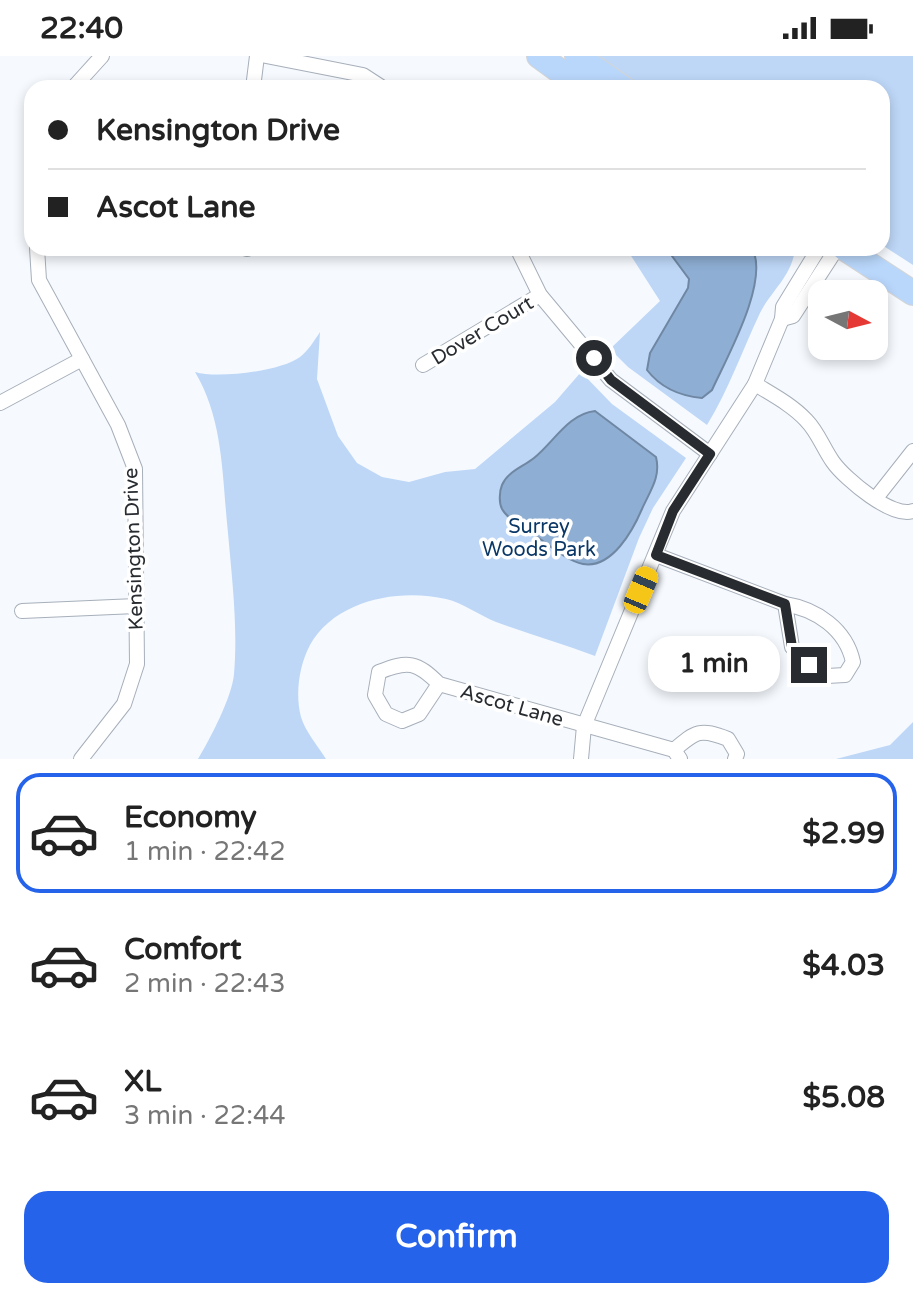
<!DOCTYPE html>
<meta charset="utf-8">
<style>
:root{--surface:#fff;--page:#f6f6f6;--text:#222;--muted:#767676;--line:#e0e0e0;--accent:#2563eb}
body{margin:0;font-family:"Varela Round",sans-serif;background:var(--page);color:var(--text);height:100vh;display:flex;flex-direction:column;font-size:30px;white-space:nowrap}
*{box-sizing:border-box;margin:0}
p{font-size:26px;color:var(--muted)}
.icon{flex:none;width:44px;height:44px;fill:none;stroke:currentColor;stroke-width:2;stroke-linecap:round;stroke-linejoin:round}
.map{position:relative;height:703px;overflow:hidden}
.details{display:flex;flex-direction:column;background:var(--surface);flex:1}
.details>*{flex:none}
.banner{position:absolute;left:24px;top:24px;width:866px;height:176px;border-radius:24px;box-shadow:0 4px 12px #0003;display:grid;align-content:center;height:176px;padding:0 24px;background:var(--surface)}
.needle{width:52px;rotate:97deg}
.buttons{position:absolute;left:808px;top:224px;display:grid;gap:16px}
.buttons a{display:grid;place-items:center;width:80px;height:80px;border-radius:16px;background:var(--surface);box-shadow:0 4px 12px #0003;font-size:40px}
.end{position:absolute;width:36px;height:36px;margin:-18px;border:10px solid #282c30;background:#fff;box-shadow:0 0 0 4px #fff}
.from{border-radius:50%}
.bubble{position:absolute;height:56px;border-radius:24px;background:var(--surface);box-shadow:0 4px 12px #0003;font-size:26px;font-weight:800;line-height:56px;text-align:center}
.car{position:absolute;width:24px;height:48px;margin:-24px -12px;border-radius:10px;box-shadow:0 0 6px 2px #0007;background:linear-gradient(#f5c518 24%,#345 0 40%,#f5c518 0 76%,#345 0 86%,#f5c518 0)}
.banner b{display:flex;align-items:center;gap:28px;height:76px;font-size:30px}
.banner b+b{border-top:2px solid var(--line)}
.banner i{width:20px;height:20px;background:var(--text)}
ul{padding:14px 0 0;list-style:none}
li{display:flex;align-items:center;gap:24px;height:120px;margin:0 16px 12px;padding:0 8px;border:4px solid transparent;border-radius:24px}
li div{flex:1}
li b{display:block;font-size:30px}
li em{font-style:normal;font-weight:800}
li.selected{border-color:var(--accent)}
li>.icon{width:72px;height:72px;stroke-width:1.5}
.action{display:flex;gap:16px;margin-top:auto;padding:16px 24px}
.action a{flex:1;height:92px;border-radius:24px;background:var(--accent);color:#fff;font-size:32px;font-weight:800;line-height:92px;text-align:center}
.status{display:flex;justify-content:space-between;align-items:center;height:56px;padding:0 40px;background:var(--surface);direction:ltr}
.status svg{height:22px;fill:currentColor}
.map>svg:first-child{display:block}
</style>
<div class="status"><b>22:40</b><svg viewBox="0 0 49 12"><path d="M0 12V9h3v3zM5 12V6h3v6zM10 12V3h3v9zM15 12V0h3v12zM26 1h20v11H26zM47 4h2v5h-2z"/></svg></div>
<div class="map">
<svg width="913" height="703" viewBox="0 0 913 703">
<rect width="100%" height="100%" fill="#f6fafe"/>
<!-- green -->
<g fill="#bed7f7">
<polygon points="595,0 913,0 913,209 882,189 882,32 640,32"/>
<path d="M 626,192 L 790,192 L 794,199 C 789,222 770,237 760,257 C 742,295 729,333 707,369 L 628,311 L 610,293 L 660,245 Z"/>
<path d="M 320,276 L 317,323 L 338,380 L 357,407 L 382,421 L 409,426 L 445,416 L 475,413 L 555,346 L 581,316 L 612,348 L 686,402 L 653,452 L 639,482 L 595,600 C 563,588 529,578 496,566 C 479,559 463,547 446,543 C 399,532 335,544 310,589 C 299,610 295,638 301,661 C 305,675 318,690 326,703 L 198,703 C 210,683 232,641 234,618 C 238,572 232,523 228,477 C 222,421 224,365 195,316 C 217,323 282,315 300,301 C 308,295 314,285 320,276 Z"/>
<polygon points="913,666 913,703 836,703 890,689"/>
</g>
<!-- water -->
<g fill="#8eaed3" stroke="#6f87a2" stroke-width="2">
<path d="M 673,192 L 752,192 C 770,225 727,301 712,334 L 702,342 C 680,340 660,331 647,314 L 650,297 L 688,232 L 689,223 L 672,200 Z"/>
<path d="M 595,355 L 656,401 C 661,421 650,435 642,453 C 633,474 612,513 583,508 C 567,505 549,489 536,480 C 526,473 508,464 502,453 C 499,447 499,436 502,429 C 508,415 523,411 534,402 C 554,386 568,358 595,355 Z"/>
</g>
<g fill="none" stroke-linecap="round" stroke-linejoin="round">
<!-- street casing -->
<g stroke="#a7afba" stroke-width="16">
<g id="street">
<polyline points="266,0 363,19 383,32"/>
<polyline points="73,32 102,0"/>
<polyline points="253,32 257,0"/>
<polyline points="37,192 39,224 118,369 135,413 137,608 124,648 81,703"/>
<polyline points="247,192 247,193"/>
<polyline points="517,192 540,239 611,324 710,398"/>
<polyline points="782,263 793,260 837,192"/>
<polyline points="423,309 540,239"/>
<path d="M 755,328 C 773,339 792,349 806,364 C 818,376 823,392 833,406 C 845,423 893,463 913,455"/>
<polyline points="0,347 82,303"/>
<polyline points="876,442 913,395"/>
<path d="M 656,499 L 785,548 L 792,591 L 809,609 L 827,620 L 845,619 L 853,606 C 846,573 816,553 785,548"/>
<polyline points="22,555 136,550"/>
<path d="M 439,628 L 419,658 L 402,665 L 386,658 L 375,639 L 379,616 C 408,604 417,606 439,628 L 674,694 L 680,703"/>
<path d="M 674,694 C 696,675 700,672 728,683 L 737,698 L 735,703"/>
<polyline points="581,703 584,670 673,455 755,328 782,263 783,251 819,192"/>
</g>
</g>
<!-- primary casing -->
<g stroke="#d4d5d6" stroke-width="26">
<g id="primary">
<polyline points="539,0 583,32"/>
<polyline points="577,0 623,32"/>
<polyline points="844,192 913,237"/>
</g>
</g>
<!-- street -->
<use href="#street" stroke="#fff" stroke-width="14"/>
<!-- primary -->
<use href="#primary" stroke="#b9d7fb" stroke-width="24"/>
</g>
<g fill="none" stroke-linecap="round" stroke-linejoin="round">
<!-- route -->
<polyline stroke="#282c30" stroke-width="10" points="594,302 611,324 710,398 673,455 656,499 785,548 792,591 809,609"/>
</g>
<g text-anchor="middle" stroke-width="7" stroke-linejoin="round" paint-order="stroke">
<!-- street labels -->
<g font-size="20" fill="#282c30" stroke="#fff">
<text transform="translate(482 274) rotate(-31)" y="7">Dover Court</text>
<text transform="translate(133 493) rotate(-92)" y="7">Kensington Drive</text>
<text transform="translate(512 649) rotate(16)" y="7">Ascot Lane</text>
</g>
<!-- park labels -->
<g font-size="20" fill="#0a3766" stroke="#fff">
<text x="539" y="477">Surrey<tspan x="539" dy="23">Woods Park</tspan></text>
</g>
</g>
</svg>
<div class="buttons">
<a><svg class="needle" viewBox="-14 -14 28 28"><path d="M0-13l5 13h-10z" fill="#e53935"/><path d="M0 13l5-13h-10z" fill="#767676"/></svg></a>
</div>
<i class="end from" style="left:594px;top:302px"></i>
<i class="end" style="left:809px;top:609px"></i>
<div class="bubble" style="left:648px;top:580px;width:132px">1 min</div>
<i class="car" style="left:641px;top:534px;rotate:23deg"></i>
<div class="banner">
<b><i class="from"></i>Kensington Drive</b>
<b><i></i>Ascot Lane</b>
</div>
</div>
<section class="details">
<ul>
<li class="selected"><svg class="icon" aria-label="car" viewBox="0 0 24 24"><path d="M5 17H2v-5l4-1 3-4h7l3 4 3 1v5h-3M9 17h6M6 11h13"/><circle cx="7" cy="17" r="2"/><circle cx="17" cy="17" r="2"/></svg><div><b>Economy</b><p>1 min · 22:42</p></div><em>$2.99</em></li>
<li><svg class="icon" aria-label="car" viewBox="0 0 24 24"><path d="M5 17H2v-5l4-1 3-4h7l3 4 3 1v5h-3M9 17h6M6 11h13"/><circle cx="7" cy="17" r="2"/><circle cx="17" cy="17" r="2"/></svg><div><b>Comfort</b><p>2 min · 22:43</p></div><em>$4.03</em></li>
<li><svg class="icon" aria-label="car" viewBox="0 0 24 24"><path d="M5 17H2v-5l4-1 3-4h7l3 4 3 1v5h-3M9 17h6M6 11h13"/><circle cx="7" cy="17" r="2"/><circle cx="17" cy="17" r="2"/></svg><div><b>XL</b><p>3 min · 22:44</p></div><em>$5.08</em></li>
</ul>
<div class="action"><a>Confirm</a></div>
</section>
